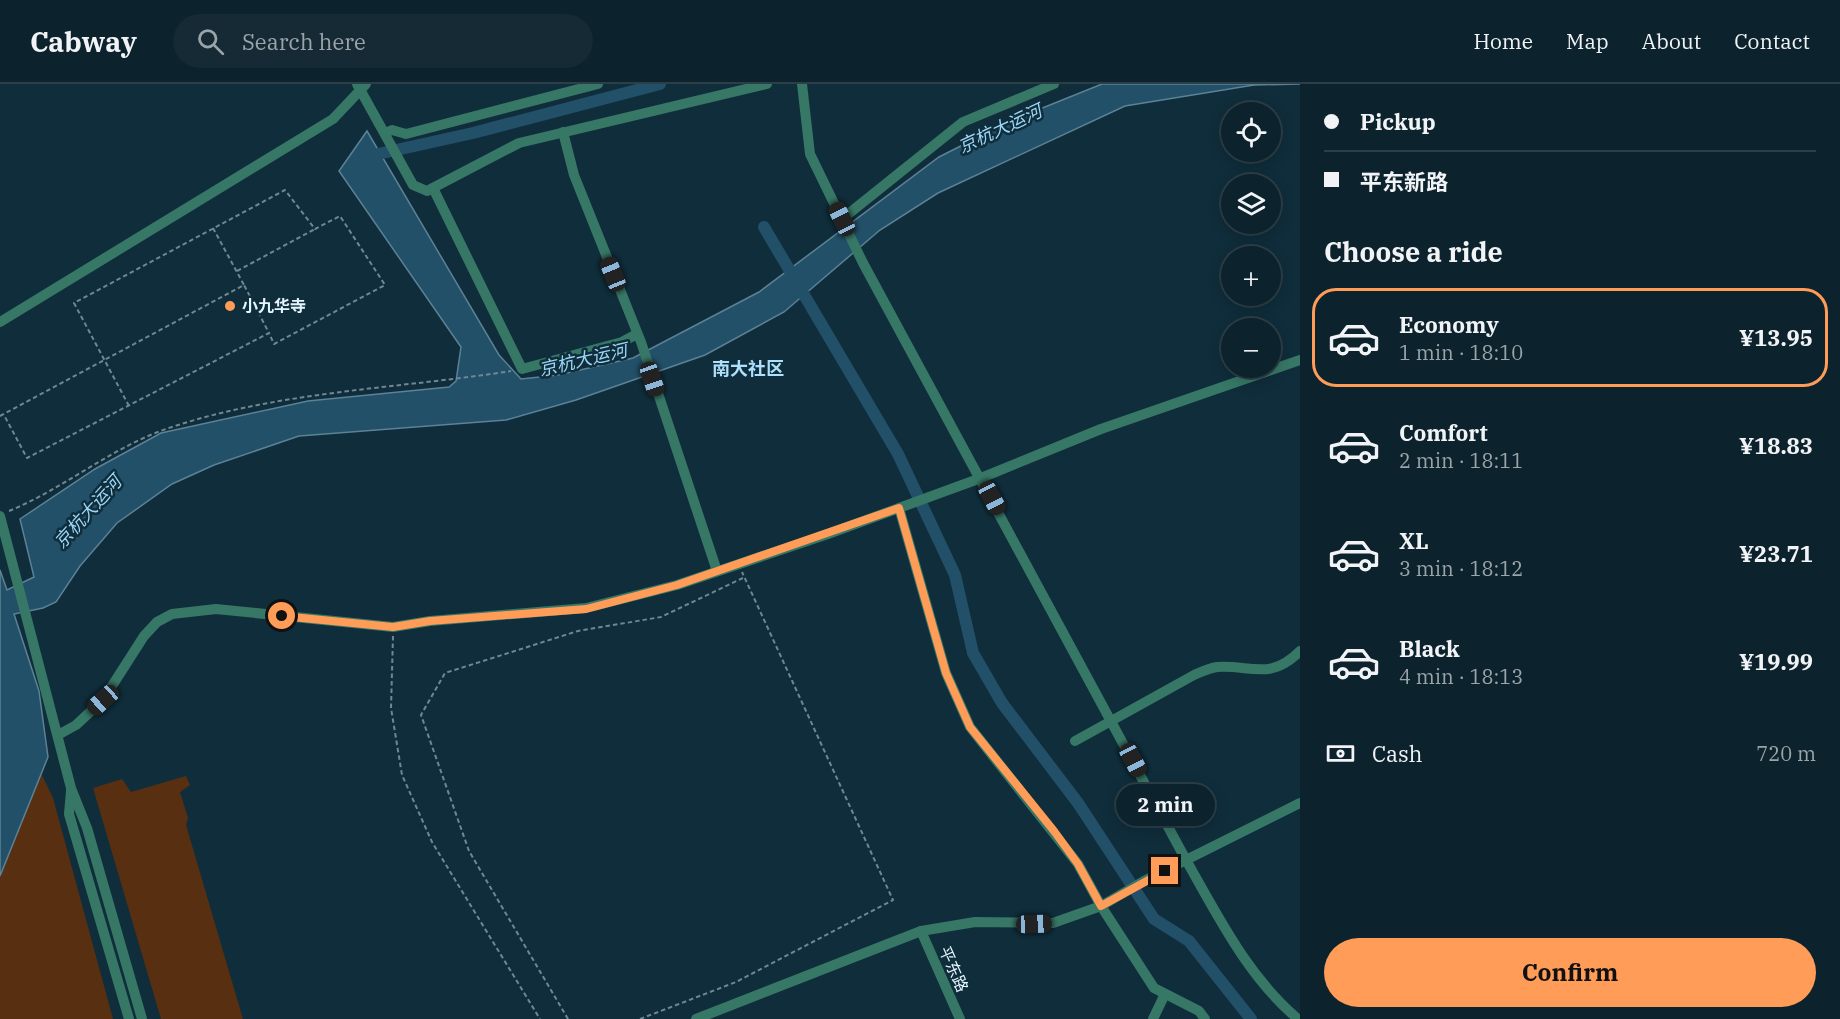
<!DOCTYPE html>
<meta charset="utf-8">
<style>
:root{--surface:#0c222c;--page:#152a34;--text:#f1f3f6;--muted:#9aa4a9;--line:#2c3f48;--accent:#fe9c58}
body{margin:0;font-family:"IBM Plex Serif","Noto Sans SC",serif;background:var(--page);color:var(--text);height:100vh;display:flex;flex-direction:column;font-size:22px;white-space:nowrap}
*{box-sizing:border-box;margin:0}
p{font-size:20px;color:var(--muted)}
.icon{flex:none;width:33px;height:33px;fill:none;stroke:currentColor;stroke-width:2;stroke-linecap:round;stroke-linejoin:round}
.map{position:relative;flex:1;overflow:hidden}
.drawer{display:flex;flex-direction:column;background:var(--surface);width:540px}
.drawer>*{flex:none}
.banner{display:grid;align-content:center;height:132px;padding:0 24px;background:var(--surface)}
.buttons{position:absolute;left:1221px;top:18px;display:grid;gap:12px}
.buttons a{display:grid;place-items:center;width:60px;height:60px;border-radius:50%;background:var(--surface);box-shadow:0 3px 15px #0003,0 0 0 2px var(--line);font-size:30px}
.end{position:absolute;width:27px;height:27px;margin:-14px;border:8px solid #fe9c58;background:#111;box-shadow:0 0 0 3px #111}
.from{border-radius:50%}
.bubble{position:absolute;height:42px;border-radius:21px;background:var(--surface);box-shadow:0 3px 15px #0003,0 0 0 2px var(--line);font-size:20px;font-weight:800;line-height:42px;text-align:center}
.car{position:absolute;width:18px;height:36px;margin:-18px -9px;border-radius:8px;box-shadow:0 0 4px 2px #0007;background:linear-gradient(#222 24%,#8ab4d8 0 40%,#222 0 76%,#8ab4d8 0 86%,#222 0)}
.banner b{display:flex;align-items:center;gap:21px;height:57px;font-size:22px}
.banner b+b{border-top:2px solid var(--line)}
.banner i{width:15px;height:15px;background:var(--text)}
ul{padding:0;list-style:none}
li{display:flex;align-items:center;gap:18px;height:99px;margin:0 12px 9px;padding:0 12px;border:3px solid transparent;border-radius:24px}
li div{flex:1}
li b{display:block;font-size:22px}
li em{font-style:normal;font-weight:800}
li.on{border-color:var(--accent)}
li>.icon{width:54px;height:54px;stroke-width:1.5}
h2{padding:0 24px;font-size:27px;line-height:72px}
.pay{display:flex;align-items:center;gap:15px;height:66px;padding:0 24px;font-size:22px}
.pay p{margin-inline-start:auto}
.button{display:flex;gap:12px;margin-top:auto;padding:12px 24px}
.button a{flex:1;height:69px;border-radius:36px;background:var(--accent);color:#111;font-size:24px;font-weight:800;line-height:69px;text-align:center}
header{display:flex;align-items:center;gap:36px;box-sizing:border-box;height:84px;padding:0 30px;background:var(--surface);border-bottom:2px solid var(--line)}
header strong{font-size:28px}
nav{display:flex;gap:33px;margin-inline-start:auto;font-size:21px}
.search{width:420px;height:54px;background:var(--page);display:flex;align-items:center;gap:15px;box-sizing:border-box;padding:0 21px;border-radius:33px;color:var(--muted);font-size:22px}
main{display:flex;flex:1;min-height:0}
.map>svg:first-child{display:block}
</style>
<header>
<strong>Cabway</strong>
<div class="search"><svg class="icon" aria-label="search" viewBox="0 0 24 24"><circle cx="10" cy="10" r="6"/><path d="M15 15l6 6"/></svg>Search here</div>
<nav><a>Home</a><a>Map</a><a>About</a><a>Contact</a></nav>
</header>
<main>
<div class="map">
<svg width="1300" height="935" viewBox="0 0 1300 935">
<rect width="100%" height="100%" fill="#102d3b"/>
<!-- green -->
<g fill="#582f11">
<polygon points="41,689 53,714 113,935 0,935 0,792"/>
<polygon points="186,692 190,701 180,708 188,734 186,741 243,935 161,935 93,704 122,695 131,708"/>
</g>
<!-- water -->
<polygon fill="#225068" stroke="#5c8295" stroke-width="1.5" points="1102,0 1300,0 1254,1 1125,22 938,109 880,146 784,228 705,271 576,316 506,336 299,352 214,381 172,400 117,439 80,482 56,518 43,524 14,530 39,607 48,673 0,792 0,486 7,506 34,493 20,435 95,385 161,349 308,317 449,303 456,297 461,263 339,87 367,47 499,271 521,295 558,291 633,274 759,208 939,73 1010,37"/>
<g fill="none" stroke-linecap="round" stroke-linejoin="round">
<!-- canal -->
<g stroke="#225068" stroke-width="12">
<polyline points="368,80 378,70 473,49 660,0"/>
<polyline points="764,143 898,370 955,491 973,569 1002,619 1078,719 1154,835 1189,857 1251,935"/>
</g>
<!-- path -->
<g stroke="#708793" stroke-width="2" stroke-dasharray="4.5 3" stroke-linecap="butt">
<polyline points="213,144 244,201"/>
<polyline points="237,187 315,145"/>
<polyline points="129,322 74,219 285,106 315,145 340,132 385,201 274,260 269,249"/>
<polyline points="0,332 244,201 269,249 27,374 4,331"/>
<path d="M 9,427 C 63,405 111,364 166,345 C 277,307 396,305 511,287"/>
<polyline points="393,552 391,624 402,691 432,758 540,935"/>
<polyline points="568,935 469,767 421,631 445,589 578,547 661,533 745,493"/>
<polyline points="640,935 736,898 893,816 742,488"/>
</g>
<!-- minor -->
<g stroke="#377766" stroke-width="10">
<polyline points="357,0 413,101 427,107 519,59 767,0"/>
<path d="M 802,0 L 810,70 L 863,179 L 1186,776 C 1218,832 1248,893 1298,935"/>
<polyline points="563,48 574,91 641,258 717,487"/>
<polyline points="385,49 392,46 406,50 598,0"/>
<polyline points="433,104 522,285 622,258 637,250"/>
<polyline points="842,135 963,38 1054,0"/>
<polyline points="0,238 333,35 366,0"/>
<polyline points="899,424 946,589 970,643 1078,780 1101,822 1154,904 1199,927 1205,935"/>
<polyline points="0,432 71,704 87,744 142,935"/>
<polyline points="58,651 76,641 103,616 144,552 157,538 172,530 216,525 393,543 430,537 586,524 677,501 828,450 981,394 1101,345 1300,276"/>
<path d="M 1075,657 L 1194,591 C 1201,588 1209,584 1217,583 C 1252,581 1270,597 1300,567"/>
<polyline points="71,707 69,730 129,935"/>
<polyline points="921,847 960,935"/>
<polyline points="696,935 921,847 975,838 1053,839 1101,822 1144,797 1300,719"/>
<polyline points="1153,935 1165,910"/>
</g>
</g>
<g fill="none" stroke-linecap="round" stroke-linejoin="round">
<!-- route -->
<polyline stroke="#fe9c58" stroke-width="8" points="282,532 393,543 430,537 586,525 677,501 899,424 946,589 970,643 1054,747 1078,780 1101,822 1165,787"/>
</g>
<!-- markers -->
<circle fill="#fe9c58" stroke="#102d3b" stroke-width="2" cx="230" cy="222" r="6"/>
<g text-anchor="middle" stroke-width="5" stroke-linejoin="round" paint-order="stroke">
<!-- poi labels -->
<g font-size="16" font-weight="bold" fill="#e4f5fe" stroke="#102d3b" text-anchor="start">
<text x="242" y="228">小九华寺</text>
</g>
<!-- street labels -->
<g font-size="16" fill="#e4f5fe" stroke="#102d3b">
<text transform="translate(954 885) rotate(66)" y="6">平东路</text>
</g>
<!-- water labels -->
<g font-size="18" font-style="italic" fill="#9bd6f7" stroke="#102d3b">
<text transform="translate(1000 45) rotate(-25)" y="6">京杭大运河</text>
<text transform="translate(583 276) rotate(-13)" y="6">京杭大运河</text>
<text transform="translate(88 428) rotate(-48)" y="6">京杭大运河</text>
</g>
<!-- neighbourhood labels -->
<g font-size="18" font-weight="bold" fill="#aee0fc" stroke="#102d3b">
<text x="748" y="291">南大社区</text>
</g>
</g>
</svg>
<div class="buttons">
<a><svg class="icon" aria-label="locate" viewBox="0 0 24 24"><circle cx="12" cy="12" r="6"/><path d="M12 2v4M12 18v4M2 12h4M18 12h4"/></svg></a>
<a><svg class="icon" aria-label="layers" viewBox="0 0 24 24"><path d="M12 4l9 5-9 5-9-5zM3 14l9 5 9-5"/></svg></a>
<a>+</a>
<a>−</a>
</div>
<i class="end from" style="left:282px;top:532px"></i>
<i class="end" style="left:1165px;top:787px"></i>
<div class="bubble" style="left:1116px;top:700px;width:99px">2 min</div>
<i class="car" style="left:842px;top:135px;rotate:334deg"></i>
<i class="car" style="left:613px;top:190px;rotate:338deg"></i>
<i class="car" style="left:652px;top:295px;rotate:161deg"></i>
<i class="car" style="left:992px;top:414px;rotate:152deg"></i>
<i class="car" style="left:103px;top:616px;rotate:228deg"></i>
<i class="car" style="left:1133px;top:676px;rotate:152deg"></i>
<i class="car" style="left:1034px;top:840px;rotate:88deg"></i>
</div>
<section class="drawer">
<div class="banner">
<b><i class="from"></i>Pickup</b>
<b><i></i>平东新路</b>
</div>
<h2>Choose a ride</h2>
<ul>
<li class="on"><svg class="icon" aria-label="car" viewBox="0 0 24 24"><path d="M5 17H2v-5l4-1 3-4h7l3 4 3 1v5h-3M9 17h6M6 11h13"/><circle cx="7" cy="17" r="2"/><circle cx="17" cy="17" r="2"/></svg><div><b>Economy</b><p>1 min · 18:10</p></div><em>¥13.95</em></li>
<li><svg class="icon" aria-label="car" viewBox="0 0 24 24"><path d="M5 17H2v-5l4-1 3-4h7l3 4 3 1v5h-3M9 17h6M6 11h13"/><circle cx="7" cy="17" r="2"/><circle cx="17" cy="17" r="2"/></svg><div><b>Comfort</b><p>2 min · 18:11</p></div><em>¥18.83</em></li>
<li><svg class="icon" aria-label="car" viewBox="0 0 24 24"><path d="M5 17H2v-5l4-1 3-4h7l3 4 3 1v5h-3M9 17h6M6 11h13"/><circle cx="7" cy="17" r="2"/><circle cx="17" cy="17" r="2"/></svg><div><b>XL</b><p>3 min · 18:12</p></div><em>¥23.71</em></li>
<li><svg class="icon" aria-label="car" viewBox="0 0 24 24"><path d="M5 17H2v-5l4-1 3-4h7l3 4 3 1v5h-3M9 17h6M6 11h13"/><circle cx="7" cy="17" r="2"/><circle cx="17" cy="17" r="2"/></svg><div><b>Black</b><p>4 min · 18:13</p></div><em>¥19.99</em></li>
</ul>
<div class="pay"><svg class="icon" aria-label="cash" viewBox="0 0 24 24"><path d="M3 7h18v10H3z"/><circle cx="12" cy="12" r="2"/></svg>Cash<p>720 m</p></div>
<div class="button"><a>Confirm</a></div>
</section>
</main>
